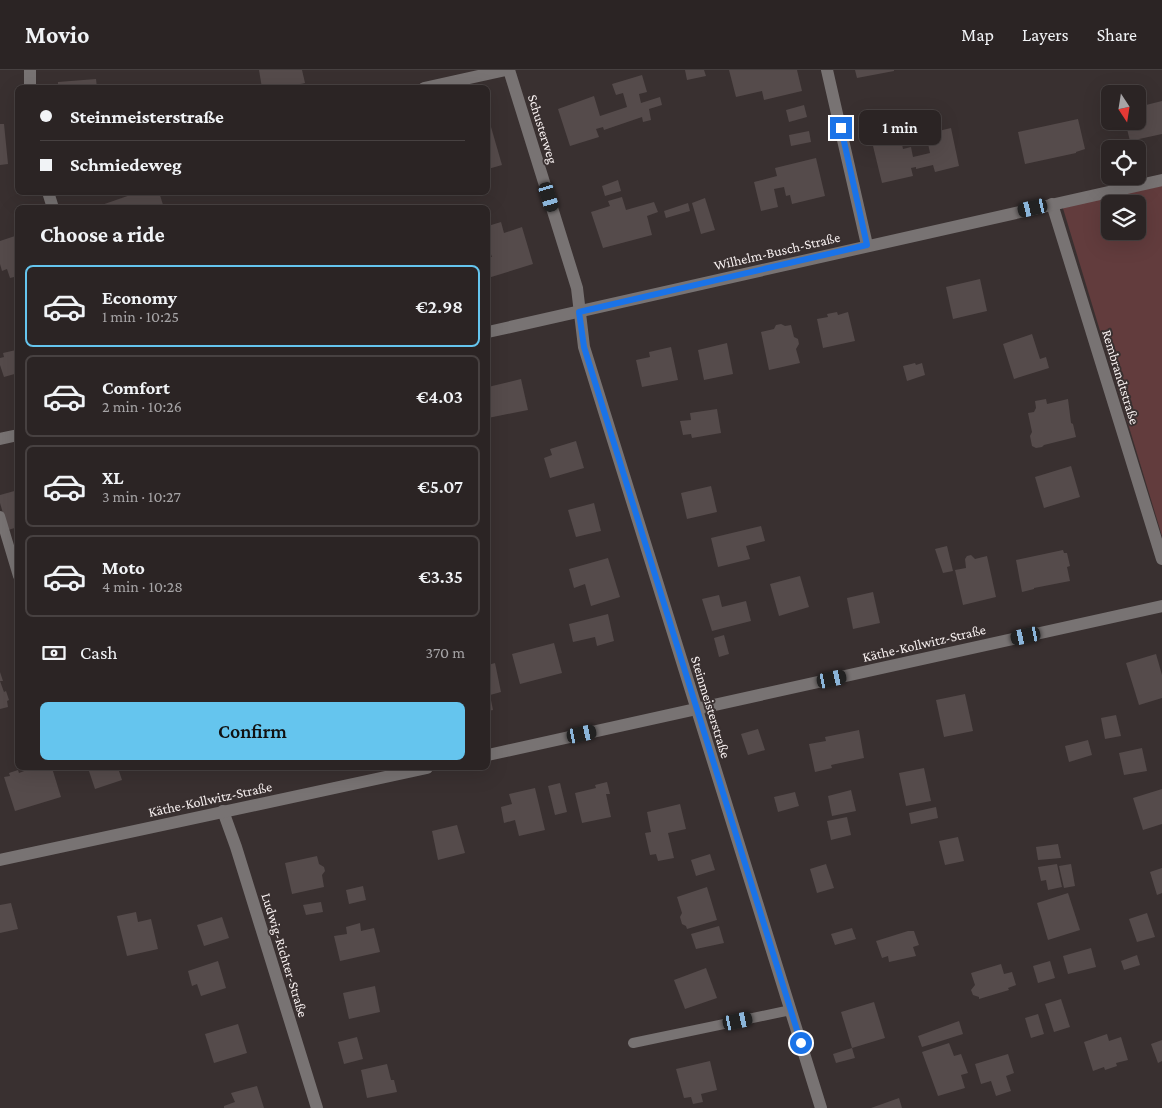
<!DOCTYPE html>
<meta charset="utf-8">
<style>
:root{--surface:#2b2424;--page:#332c2c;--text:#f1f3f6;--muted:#a6a4a6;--line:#474141;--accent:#65c5ee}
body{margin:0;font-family:"Crimson Pro",serif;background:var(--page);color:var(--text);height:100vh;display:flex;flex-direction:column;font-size:19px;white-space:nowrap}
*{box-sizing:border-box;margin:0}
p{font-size:16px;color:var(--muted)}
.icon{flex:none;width:28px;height:28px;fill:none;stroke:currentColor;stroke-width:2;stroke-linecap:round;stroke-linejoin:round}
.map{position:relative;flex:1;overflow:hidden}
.side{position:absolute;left:15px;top:135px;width:475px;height:565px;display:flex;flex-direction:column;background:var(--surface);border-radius:8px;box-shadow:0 5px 20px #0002,0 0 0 1px var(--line)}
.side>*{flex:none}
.top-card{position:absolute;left:15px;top:15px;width:475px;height:110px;border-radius:8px;box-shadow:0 5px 20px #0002,0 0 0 1px var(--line);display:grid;align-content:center;height:110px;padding:0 25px;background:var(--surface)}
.needle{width:32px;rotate:168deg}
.tools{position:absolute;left:1101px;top:15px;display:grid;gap:10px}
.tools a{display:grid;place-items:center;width:45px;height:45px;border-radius:8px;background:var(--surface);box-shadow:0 5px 20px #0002,0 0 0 1px var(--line);font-size:25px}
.end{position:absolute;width:22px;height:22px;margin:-11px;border:6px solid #1a73e8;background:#fff;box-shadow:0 0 0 2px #fff}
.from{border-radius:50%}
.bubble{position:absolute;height:35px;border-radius:8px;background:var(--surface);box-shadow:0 5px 20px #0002,0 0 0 1px var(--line);font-size:16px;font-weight:600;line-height:35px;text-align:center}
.car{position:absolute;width:15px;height:30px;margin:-15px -8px;border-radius:6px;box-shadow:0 0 4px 1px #0007;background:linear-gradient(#222 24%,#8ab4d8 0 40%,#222 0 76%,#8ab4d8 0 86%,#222 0)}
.top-card b{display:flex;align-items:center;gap:18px;height:48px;font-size:19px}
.top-card b+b{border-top:1px solid var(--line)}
.top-card i{width:12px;height:12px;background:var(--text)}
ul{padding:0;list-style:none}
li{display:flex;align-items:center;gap:15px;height:82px;margin:0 10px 8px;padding:0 15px;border:2px solid var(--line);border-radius:8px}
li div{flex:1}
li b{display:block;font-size:19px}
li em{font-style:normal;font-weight:600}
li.current{border-color:var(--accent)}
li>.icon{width:45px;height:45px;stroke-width:1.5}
h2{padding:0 25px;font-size:22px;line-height:60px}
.pay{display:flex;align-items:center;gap:12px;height:55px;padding:0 25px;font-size:19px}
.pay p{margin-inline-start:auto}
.cta{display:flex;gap:10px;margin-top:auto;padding:10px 25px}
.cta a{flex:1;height:58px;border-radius:8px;background:var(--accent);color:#111;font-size:20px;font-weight:600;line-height:58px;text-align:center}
header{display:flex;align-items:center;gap:30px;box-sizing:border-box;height:70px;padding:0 25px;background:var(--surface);border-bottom:1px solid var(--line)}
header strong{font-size:24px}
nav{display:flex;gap:28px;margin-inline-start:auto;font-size:18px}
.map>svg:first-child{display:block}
</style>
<header>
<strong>Movio</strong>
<nav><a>Map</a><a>Layers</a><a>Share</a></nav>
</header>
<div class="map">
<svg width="1162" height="1038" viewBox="0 0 1162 1038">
<rect width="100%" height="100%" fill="#393030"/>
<!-- green -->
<path fill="#623c3d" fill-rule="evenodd" d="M 1162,113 L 1162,466 L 1062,135 ZM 1110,134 L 1138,134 L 1138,161 L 1110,161 Z"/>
<!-- building -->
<g fill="#554b4b">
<polygon points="259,0 302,0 305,13 284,18 262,18"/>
<polygon points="685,0 704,0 706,6 687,10"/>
<polygon points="729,0 797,0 802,21 764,30 762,21 736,27"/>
<polygon points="855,0 894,0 894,1 857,8"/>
<polygon points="642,5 647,22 639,24 641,33 660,27 662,35 649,39 651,50 643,52 642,47 604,60 603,57 596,59 599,67 570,76 558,39 594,26 600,46 627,37 623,23 616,25 612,14"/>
<polygon points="96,9 97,18 58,18 58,12"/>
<polygon points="1162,31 1162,64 1130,71 1125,51 1138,51 1138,37"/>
<polygon points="804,35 807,47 789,52 786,40"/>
<polygon points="1078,49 1085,79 1076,82 1076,83 1025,94 1018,62"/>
<polygon points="0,54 4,54 8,94 0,95"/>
<polygon points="491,57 502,95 488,99 488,58"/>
<polygon points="951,58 959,96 935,102 933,95 916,99 916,97 911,98 913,106 882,113 873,76 901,69 903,79 911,77 913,87 930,83 926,64"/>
<polygon points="809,61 811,72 791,76 789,65"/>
<polygon points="816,88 825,126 792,134 790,125 786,126 784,117 774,119 778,137 761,141 754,112 777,106 775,98"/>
<polygon points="618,110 621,121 605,126 602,116"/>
<polygon points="139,122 159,122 164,138 93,138"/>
<polygon points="622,127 626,140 654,132 658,142 647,146 652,165 603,178 591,142 610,136 608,131"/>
<polygon points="705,128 715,160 701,164 692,133"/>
<polygon points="688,133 690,141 666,148 664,141"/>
<polygon points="501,152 504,163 522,157 533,194 488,208 488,187 492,187 489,179 488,178 488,156"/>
<polygon points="18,165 18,206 10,208 7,199 2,201 0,194 0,171"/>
<polygon points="980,209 987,241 953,249 946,217"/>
<polygon points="837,242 838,245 848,242 855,271 823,278 817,249 828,247 827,244"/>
<polygon points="781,254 785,256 791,255 794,267 798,269 799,274 796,279 800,293 769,300 761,262 774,259 776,255"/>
<polygon points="1032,264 1040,289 1046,287 1049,298 1014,309 1003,274"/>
<polygon points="727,273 733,304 704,310 698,280"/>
<polygon points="671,277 678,310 642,317 636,290 650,287 649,282"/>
<polygon points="16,280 18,280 18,303 4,307 0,295 0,288 4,287 3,283"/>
<polygon points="915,293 916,295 922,293 925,305 907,311 903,296"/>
<polygon points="521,309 528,340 488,348 488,317"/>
<polygon points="1046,329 1047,334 1068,329 1071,353 1073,354 1076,367 1044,375 1042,377 1036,378 1032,376 1030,366 1032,362 1028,343 1034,342 1036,338 1035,331"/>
<polygon points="717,339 721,363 692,368 691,364 683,365 680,351 691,350 690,343"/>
<polygon points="576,371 584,398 550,408 544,388 552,385 550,379"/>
<polygon points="1071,396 1080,427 1044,438 1035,407"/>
<polygon points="711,416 717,442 687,449 681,423"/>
<polygon points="18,420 18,457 8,460 0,433 0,425"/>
<polygon points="594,433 601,461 576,467 568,440"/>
<polygon points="761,456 765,471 746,476 750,489 718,497 711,468"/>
<polygon points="947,476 953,501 943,503 935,479"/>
<polygon points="1063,480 1064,483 1067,483 1070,496 1067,497 1070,511 1034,518 1034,519 1022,522 1016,490"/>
<polygon points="971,485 975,489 987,486 996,527 963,535 955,500 966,498 965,489 967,486"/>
<polygon points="608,488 620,527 591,536 585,514 574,518 569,499"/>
<polygon points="800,506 809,537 779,546 770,514"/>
<polygon points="873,522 880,553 853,559 847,528"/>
<polygon points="719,525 722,537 746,531 751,551 712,561 702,529"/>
<polygon points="608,544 614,571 597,576 595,567 573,572 569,554"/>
<polygon points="724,565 729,584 719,587 714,568"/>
<polygon points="554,573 562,603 520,614 512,584"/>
<polygon points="1156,584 1162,605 1162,628 1139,635 1126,593"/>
<polygon points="495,593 501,622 490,625 493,640 488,641 488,595"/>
<polygon points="0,602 3,611 0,611 4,622 6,621 9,630 7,631 8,637 0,639"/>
<polygon points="965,624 973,661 944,667 936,630"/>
<polygon points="1116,645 1121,666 1105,669 1101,648"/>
<polygon points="758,659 765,680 748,685 741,664"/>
<polygon points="859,660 864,688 831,695 832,698 815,702 809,674 826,671 825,667"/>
<polygon points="1088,670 1092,685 1069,692 1065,676"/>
<polygon points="1142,678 1147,701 1124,705 1119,683"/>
<polygon points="26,698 52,698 61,727 15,741 4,707 10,706 9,703 18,700 19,703 27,700"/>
<polygon points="88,698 118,698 122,710 95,719"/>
<polygon points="924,698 931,731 906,736 899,703"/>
<polygon points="607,712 610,724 606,724 611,747 582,753 575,723 596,718 595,715"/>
<polygon points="560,713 567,742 555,745 548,716"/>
<polygon points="535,718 545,760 519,766 515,750 504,753 501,737 512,734 509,724"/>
<polygon points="1162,719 1162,754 1143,760 1133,728"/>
<polygon points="851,720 856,741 832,746 828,726"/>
<polygon points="795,722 799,736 778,742 774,727"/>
<polygon points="680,734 686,759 668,763 674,788 658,791 656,784 650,785 645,763 651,762 647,742"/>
<polygon points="936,737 938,748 911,754 909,743"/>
<polygon points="847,747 851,765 831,770 827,751"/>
<polygon points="457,755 465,783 438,790 432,761"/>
<polygon points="958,767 964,791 945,795 939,771"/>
<polygon points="1058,774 1061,788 1038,790 1036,777"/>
<polygon points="710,784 715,800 696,806 691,790"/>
<polygon points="317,786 319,794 324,797 325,801 322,805 324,817 292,824 285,793"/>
<polygon points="826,794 834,818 817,823 810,799"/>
<polygon points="1057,794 1062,817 1048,820 1046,810 1041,811 1038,797"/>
<polygon points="1071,794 1075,816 1064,818 1059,796"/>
<polygon points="1162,798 1162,823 1157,825 1150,802"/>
<polygon points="363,816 366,830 349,834 346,820"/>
<polygon points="707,817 717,850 687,859 686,856 682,854 680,847 682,843 677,827"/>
<polygon points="1068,823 1080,860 1048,870 1037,833"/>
<polygon points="321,832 323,842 306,845 303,835"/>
<polygon points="11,833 18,859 0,863 0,835"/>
<polygon points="136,842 138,852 151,849 158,879 127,886 117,846"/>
<polygon points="1147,843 1155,867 1137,872 1129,849"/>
<polygon points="222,847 229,868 204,876 197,855"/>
<polygon points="360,853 361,861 374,858 380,882 340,891 334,866 347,864 346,857"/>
<polygon points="719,856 724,873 696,879 691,864"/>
<polygon points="852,858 856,869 835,875 831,864"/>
<polygon points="908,861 914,861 919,875 913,877 916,886 889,892 888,886 882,888 876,871"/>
<polygon points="1091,878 1096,897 1068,904 1063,886"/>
<polygon points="1137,885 1140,895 1124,900 1121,891"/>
<polygon points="218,891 226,918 201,926 197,914 192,916 188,901"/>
<polygon points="1050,891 1055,908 1038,913 1033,896"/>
<polygon points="1001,894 1004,904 1012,902 1016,915 1008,918 1009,920 979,929 979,927 973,925 971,920 975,915 971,903"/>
<polygon points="706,898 717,928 685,939 674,910"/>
<polygon points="375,916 380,942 349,949 343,923"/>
<polygon points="1061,929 1070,957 1054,962 1045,934"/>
<polygon points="874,932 885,968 852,978 841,942"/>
<polygon points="1038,944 1044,964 1031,968 1025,948"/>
<polygon points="959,951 963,964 922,977 918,966"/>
<polygon points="238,954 247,983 214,993 205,964"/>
<polygon points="1107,964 1109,971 1121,967 1128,990 1116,993 1117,996 1105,1000 1104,997 1093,1001 1084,972"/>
<polygon points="357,967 363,989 344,994 338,972"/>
<polygon points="1162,970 1162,991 1158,993 1151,974"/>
<polygon points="949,973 954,986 961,984 968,1003 961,1005 965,1018 938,1026 922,982"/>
<polygon points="852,978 855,988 836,993 833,984"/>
<polygon points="1008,984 1014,1003 1006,1006 1011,1021 996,1026 991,1011 981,1014 975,994"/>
<polygon points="710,991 717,1020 701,1024 703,1032 693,1034 691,1027 684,1028 676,999"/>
<polygon points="387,994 391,1010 394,1010 397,1022 367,1028 361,1000"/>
<polygon points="257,1016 264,1038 224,1038 224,1036 235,1032 231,1023"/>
<polygon points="899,1028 902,1038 871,1038"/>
</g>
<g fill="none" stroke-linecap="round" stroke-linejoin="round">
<!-- lane -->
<g stroke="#787373" stroke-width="10">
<polyline points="0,446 18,506"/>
<polyline points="633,973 791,940"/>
</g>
<!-- street -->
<g stroke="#787373" stroke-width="12">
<polyline points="30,0 30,18"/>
<polyline points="509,0 577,218 584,277 821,1038"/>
<polyline points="827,0 867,175"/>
<polyline points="424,18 506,0"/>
<polyline points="48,122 53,138"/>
<polyline points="1052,134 1162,489"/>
<polyline points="488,262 1162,110"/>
<polyline points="0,369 18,365"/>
<polyline points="488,685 1162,536"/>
<polyline points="223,741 236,777 317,1038"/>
<polyline points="0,790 427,698"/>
</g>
</g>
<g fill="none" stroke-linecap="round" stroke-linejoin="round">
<!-- route -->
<polyline stroke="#1a73e8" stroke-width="6" points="801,973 584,277 579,242 867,175 841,58"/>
</g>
<g text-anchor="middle" stroke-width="4" stroke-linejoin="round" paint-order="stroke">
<!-- street labels -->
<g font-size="14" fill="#f8f1f1" stroke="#393030">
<text transform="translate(543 59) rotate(73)" y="5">Schusterweg</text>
<text transform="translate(777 181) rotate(-13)" y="5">Wilhelm-Busch-Straße</text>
<text transform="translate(1121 307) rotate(73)" y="5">Rembrandtstraße</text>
<text transform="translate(924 573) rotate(-13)" y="5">Käthe-Kollwitz-Straße</text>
<text transform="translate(711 637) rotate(73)" y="5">Steinmeisterstraße</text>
<text transform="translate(210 729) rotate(-12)" y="5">Käthe-Kollwitz-Straße</text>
<text transform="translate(285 885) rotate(73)" y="5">Ludwig-Richter-Straße</text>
</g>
</g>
</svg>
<div class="tools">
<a><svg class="needle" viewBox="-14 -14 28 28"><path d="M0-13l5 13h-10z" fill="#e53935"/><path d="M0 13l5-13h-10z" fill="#a6a4a6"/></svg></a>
<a><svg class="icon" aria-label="locate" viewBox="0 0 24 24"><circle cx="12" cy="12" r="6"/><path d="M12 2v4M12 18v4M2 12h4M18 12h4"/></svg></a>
<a><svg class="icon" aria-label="layers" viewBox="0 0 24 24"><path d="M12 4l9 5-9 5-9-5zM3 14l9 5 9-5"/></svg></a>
</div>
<i class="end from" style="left:801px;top:973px"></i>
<i class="end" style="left:841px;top:58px"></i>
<div class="bubble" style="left:859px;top:40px;width:82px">1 min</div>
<i class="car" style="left:549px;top:127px;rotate:163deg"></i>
<i class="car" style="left:1033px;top:138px;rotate:257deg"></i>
<i class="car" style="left:1026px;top:566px;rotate:258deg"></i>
<i class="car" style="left:832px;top:609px;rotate:78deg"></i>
<i class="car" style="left:582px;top:664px;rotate:78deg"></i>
<i class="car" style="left:738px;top:951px;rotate:78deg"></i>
<div class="top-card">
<b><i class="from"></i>Steinmeisterstraße</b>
<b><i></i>Schmiedeweg</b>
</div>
<section class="side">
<h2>Choose a ride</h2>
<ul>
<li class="current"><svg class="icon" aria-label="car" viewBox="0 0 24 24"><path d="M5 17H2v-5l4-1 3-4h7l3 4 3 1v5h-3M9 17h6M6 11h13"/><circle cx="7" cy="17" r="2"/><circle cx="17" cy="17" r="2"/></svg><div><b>Economy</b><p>1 min · 10:25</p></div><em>€2.98</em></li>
<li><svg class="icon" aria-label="car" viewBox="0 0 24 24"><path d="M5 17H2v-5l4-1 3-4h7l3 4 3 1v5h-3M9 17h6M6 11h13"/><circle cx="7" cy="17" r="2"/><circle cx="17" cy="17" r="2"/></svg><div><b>Comfort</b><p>2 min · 10:26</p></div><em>€4.03</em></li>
<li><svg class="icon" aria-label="car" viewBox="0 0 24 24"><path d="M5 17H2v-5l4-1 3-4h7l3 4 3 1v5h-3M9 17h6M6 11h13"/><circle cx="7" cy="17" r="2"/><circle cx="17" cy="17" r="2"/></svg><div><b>XL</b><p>3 min · 10:27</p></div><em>€5.07</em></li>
<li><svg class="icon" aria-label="car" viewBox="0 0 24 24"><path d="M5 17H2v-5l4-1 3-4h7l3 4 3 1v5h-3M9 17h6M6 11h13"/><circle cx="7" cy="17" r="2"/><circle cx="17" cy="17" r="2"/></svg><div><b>Moto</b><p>4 min · 10:28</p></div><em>€3.35</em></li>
</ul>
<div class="pay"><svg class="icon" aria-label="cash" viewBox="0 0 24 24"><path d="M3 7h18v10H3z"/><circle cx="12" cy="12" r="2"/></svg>Cash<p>370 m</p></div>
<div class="cta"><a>Confirm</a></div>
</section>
</div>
